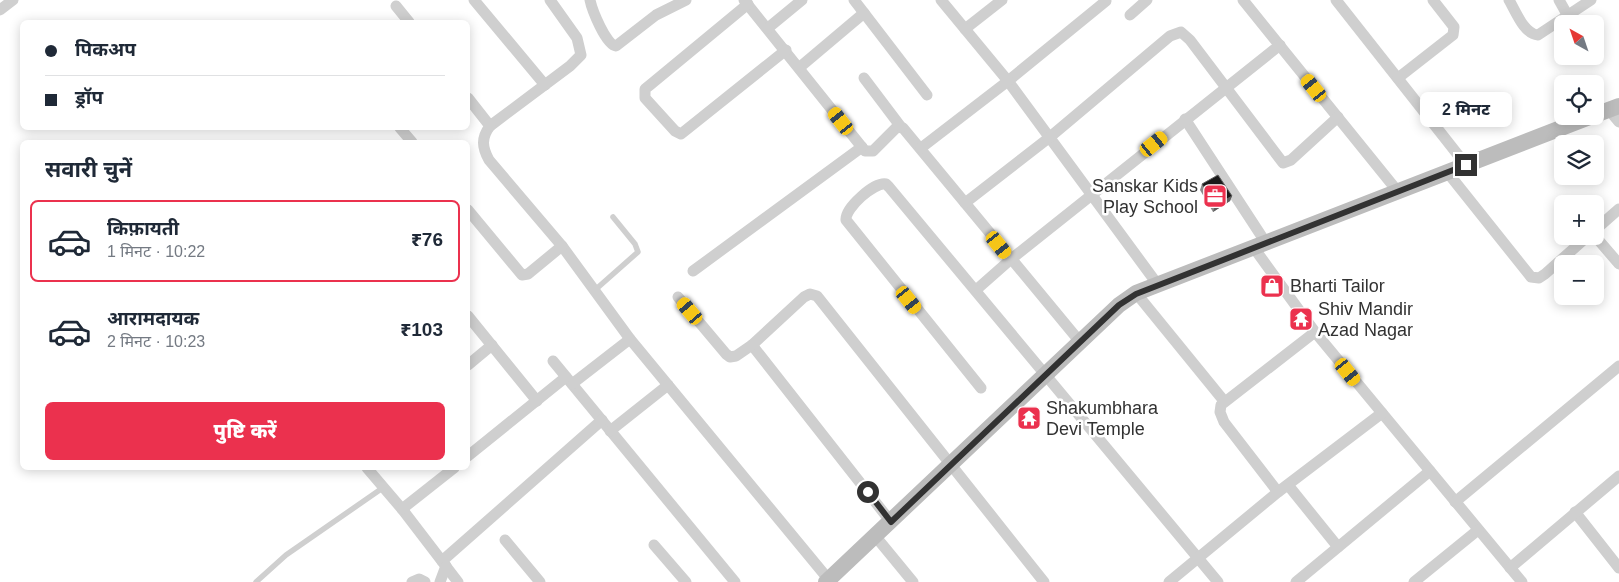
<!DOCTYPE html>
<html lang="hi">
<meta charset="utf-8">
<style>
:root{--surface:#fff;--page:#f2f2f3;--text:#1f2937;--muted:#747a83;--line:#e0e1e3;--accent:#eb314e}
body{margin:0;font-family:Arial,"Noto Sans Devanagari",sans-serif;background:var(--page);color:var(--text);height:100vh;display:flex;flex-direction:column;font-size:19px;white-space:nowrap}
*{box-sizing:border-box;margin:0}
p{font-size:16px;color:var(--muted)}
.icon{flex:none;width:28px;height:28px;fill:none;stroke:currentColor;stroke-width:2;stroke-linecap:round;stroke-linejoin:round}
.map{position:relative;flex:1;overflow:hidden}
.details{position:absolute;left:20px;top:140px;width:450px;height:330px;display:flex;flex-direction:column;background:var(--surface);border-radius:8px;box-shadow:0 2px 12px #0003}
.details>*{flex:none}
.top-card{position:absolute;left:20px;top:20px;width:450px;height:110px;border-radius:8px;box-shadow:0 2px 12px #0003;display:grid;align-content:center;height:110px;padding:0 25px;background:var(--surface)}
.needle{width:32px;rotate:320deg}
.controls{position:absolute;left:1554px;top:15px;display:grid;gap:10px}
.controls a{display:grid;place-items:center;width:50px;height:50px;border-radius:8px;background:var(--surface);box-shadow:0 2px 12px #0003;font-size:25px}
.end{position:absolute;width:22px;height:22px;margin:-11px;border:6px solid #323232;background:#fff;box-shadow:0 0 0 2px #fff}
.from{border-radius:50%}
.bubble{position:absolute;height:35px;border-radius:8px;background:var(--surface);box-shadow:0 2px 12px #0003;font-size:16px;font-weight:800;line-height:35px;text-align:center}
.car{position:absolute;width:15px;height:30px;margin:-15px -8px;border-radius:6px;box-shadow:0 0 4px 1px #0007;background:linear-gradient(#f5c518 24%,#345 0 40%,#f5c518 0 76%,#345 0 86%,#f5c518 0)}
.top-card b{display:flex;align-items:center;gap:18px;height:48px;font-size:19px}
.top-card b+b{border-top:1px solid var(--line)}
.top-card i{width:12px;height:12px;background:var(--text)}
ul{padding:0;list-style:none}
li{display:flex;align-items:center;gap:15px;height:82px;margin:0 10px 8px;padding:0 15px;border:2px solid transparent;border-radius:8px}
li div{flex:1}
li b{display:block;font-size:19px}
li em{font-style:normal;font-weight:800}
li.on{border-color:var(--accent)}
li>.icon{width:45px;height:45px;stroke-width:1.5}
h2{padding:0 25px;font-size:22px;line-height:60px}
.action{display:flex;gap:10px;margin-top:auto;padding:10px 25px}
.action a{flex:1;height:58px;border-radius:8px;background:var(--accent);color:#fff;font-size:20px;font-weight:800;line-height:58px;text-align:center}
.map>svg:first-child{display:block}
</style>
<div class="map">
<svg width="1619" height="582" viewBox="0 0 1619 582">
<rect width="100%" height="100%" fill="#fff"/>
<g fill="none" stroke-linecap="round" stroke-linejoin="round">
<!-- lane -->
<g stroke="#cfcfcf" stroke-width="5.5">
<polyline points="595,290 638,252 635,244 613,217"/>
<polyline points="256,582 286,555 384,487"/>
</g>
<!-- street -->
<g stroke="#cfcfcf" stroke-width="11">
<polyline points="474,0 545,85"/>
<path d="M 550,0 L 577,38 L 581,55 L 570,66 L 490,126 C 481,138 482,147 489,160 L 562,246 L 630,339 L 829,580"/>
<path d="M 590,0 C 592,10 606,45 616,46 L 656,15 L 686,0"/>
<polyline points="744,0 865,151 873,151 897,127 903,128 1081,343"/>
<polyline points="854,0 927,95"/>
<polyline points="1243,0 1399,193"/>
<polyline points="1336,0 1466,165"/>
<path d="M 1509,0 C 1516,12 1524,34 1538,35 L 1591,0"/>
<polyline points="1559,0 1568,16"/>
<polyline points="1106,1 1008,81 1158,285"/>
<polyline points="748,4 650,85 645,89 645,98 675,131 681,134 786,50"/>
<polyline points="396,6 409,22"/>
<polyline points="0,10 13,0"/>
<polyline points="1130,15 1147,0"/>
<polyline points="768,28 802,0"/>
<polyline points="965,29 1002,0"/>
<polyline points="800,67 864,13"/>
<polyline points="864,78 901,127"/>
<polyline points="1398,78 1453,35 1454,27 1433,0"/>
<polyline points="468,98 490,126"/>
<polyline points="1609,110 1619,122"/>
<polyline points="1185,119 1266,243"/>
<polyline points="400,128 412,142"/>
<polyline points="921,148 1008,81 941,0"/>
<polyline points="1448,173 1531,277 1539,278 1545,274 1588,236"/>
<polyline points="965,203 1050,137 1170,36 1181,32 1190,40 1283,163 1291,160 1338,117"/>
<polyline points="468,210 522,275 528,274 562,246"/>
<polyline points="1595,230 1619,209"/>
<polyline points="1595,236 1619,264"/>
<polyline points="1254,248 1315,332 1522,582"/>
<polyline points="693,271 862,147"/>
<polyline points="976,290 1010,260 1280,45"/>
<polyline points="1136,293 1224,401"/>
<polyline points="678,297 726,354 730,357 736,356 752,345 891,522"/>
<polyline points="468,316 537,401"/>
<polyline points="752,345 804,297 810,294 817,296 1044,582"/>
<polyline points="553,361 735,582"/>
<polyline points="468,365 492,345"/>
<polyline points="572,384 630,339"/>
<path d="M 981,388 L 846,220 C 845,208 874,182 886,184 L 889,187 L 1218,582"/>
<polyline points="610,431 668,385"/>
<polyline points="468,456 566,377"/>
<polyline points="367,468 402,509 458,582"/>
<polyline points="1288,485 1338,547"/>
<polyline points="1278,492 1224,422 1220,412 1221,405 1315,332"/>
<polyline points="1455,502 1619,366"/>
<polyline points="402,509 454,468"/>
<polyline points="1575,512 1619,568"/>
<polyline points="876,537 913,582"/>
<polyline points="505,540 540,582"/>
<polyline points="654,545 686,582"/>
<polyline points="442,561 602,420"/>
<polyline points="1510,568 1619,476"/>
<polyline points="412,582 419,579 425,582"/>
<polyline points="440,582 446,566"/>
<polyline points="1169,582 1278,492 1382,413"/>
<polyline points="1296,582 1430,471"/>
<polyline points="1414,582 1478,530"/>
</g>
<!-- secondary -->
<g stroke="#bcbcbc" stroke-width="16">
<polyline points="1595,115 1619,106"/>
<polyline points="826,582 1119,305 1136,293 1592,116"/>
</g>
</g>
<!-- wall -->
<polygon fill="#8c8c8c" points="1202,184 1232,196 1230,201 1213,212 1200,190"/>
<!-- shaded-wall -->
<polygon fill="#5e5e5e" points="1232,196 1230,201 1213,212 1215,206"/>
<!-- building -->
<polygon fill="#191919" stroke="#5e5e5e" points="1218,175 1232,196 1215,206 1202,184"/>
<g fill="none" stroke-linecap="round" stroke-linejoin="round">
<!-- route -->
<polyline stroke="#323232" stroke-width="6" points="868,492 891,522 1119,305 1136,294 1466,165"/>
</g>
<!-- icons -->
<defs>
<g id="office-square" transform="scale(1.25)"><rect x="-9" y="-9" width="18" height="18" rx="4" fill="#eb314e" stroke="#fff"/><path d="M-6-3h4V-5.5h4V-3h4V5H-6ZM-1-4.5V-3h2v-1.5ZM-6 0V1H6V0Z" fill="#fff"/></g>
<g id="shop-square" transform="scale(1.25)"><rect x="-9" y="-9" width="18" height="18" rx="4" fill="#eb314e" stroke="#fff"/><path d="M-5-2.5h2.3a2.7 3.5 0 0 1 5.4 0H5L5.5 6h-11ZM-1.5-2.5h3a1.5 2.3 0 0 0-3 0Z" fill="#fff"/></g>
<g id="temple-square" transform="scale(1.25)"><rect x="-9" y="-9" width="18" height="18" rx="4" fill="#eb314e" stroke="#fff"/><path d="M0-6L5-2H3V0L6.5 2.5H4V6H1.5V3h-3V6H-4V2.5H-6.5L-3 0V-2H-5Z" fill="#fff"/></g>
</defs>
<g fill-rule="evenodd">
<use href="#office-square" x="1215" y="196"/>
<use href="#shop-square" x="1272" y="286"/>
<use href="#temple-square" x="1301" y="319"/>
<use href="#temple-square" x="1029" y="418"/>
</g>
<g text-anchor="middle" stroke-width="5" stroke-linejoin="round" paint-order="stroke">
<!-- poi labels -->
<g font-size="18" fill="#323232" stroke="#fff" text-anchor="start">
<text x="1198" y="192" text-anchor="end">Sanskar Kids<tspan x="1198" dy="21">Play School</tspan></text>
<text x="1290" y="292">Bharti Tailor</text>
<text x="1318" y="315">Shiv Mandir<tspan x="1318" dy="21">Azad Nagar</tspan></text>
<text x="1046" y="414">Shakumbhara<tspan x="1046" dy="21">Devi Temple</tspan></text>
</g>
</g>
</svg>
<div class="controls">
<a><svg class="needle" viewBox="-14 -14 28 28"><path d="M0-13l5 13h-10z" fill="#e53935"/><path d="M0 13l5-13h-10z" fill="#747a83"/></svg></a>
<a><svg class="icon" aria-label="locate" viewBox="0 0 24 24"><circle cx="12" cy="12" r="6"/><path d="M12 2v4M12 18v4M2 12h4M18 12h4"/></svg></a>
<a><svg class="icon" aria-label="layers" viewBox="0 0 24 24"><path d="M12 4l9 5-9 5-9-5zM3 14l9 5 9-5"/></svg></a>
<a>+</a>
<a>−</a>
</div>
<i class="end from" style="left:868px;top:492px"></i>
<i class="end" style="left:1466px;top:165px"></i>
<div class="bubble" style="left:1420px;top:92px;width:92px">2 मिनट</div>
<i class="car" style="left:1314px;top:88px;rotate:321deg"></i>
<i class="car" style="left:841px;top:121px;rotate:322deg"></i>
<i class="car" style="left:1154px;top:144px;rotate:51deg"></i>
<i class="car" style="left:999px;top:245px;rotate:141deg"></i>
<i class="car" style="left:909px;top:300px;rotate:141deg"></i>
<i class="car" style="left:690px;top:311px;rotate:320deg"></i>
<i class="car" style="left:1348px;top:372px;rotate:141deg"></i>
<div class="top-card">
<b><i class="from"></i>पिकअप</b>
<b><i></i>ड्रॉप</b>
</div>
<section class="details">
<h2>सवारी चुनें</h2>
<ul>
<li class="on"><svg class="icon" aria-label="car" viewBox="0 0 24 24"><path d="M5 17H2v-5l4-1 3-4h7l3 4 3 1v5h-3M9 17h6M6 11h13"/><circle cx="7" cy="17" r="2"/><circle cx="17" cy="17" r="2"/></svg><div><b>किफ़ायती</b><p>1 मिनट · 10:22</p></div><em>₹76</em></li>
<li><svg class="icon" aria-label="car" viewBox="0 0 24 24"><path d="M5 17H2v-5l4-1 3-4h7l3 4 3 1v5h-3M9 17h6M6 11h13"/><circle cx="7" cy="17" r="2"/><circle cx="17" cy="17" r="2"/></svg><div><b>आरामदायक</b><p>2 मिनट · 10:23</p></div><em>₹103</em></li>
</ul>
<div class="action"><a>पुष्टि करें</a></div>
</section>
</div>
